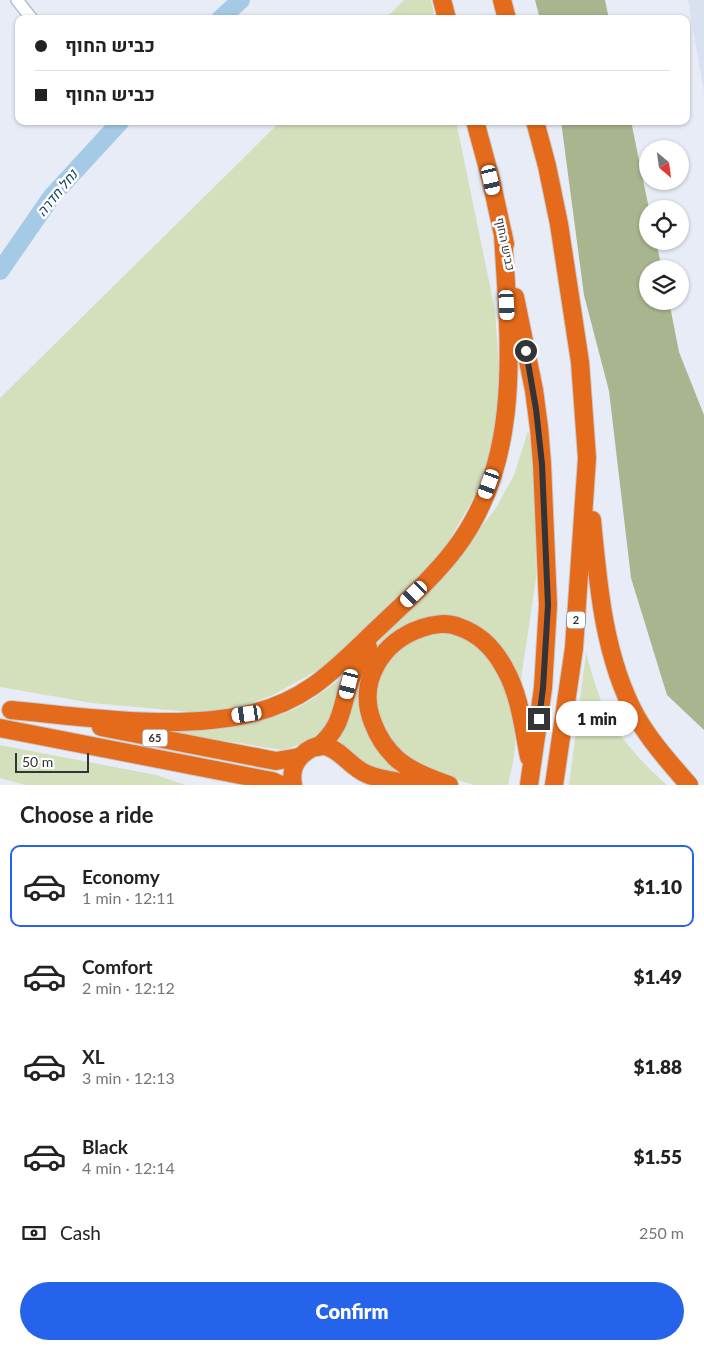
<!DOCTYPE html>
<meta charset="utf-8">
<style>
:root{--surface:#fff;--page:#f6f6f6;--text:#222;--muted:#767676;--line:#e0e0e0;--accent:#2563eb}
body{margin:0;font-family:Lato,Heebo,sans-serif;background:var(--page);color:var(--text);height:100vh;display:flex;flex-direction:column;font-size:19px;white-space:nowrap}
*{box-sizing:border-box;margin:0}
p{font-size:16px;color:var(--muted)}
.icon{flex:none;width:28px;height:28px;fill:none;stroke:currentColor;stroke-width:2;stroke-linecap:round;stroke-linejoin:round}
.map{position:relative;height:785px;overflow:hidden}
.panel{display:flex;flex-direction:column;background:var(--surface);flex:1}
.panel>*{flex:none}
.hud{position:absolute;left:15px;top:15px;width:675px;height:110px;border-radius:10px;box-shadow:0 1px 4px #0004;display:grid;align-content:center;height:110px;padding:0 20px;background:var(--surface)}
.needle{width:32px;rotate:151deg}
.controls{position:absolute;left:639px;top:140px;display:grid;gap:10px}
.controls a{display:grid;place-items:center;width:50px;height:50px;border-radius:50%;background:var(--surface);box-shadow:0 1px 4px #0004;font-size:25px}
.scale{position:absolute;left:15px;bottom:12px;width:74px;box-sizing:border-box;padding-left:5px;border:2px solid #333438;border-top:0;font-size:14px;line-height:18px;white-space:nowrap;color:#333438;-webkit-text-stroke:4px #fff;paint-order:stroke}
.end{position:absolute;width:22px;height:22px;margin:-11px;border:6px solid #333438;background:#fff;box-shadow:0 0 0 2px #fff}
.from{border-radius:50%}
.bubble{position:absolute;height:35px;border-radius:18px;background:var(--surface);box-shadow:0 1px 4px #0004;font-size:16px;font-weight:800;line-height:35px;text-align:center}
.car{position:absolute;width:15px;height:30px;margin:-15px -8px;border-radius:6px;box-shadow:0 0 4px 1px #0007;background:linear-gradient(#fff 24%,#345 0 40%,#fff 0 76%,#345 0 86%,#fff 0)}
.hud b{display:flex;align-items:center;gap:18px;height:48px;font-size:19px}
.hud b+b{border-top:1px solid var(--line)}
.hud i{width:12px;height:12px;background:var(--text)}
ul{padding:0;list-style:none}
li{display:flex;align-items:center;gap:15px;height:82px;margin:0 10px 8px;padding:0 10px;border:2px solid transparent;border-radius:10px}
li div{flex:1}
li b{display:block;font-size:19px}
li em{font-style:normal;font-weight:800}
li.on{border-color:var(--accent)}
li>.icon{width:45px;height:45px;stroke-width:1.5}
h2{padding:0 20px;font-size:22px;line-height:60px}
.pay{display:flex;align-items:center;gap:12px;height:55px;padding:0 20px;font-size:19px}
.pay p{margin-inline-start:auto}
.cta{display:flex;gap:10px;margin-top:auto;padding:10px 20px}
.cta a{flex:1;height:58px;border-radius:30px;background:var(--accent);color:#fff;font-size:20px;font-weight:800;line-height:58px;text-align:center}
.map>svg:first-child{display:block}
</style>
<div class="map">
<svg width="704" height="785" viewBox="0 0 704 785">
<rect width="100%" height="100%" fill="#e8ecf6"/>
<!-- built -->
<polygon fill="#d9e0f0" points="688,0 704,0 704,92"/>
<!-- green -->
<g fill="#d4e0bc">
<polygon points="404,0 431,0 435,19 385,19"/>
<polygon points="281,121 456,121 495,310 499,369 497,432 478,490 439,558 384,615 325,666 273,695 226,712 202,713 92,703 0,687 0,398"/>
<polygon points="528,431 535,463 536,579 520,686 485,633 399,630 361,706 417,779 361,765 338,746 333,737 361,666 377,644 397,621 449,568 496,508 514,475"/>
<path d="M 442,631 C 494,637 513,693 515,739 C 516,754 511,770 508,785 L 474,785 L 444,776 L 423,767 L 404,755 L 395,747 L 377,716 L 376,682 L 395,650 L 417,637 Z"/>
<path d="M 586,653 C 591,669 595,686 601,701 C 616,735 640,761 667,785 L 569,785 Z"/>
<path d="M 339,680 C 332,721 326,739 282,750 L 165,731 C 203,726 247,726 283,714 C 304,706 322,693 339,680 Z"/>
<polygon points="0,745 156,775 186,785 25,785 0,778"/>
</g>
<!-- forest -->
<g fill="#a8b58e">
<polygon points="535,0 605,0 609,19 540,19"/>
<polygon points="561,121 631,121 649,209 648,209 648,241 656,241 662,269 648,269 648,301 669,301 679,352 704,415 704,730 667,695 631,578 609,391 584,295"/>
</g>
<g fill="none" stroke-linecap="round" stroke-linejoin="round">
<!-- river -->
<g stroke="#a4cae6" stroke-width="18">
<polyline points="220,19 241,0"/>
<polyline points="0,271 52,196 121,121"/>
</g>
<!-- minor casing -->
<g stroke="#b8bcc5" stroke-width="14">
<polyline id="minor" points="17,0 32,19"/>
</g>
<!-- highway casing -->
<g stroke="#cacacb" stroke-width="20">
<g id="highway">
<polyline points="442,0 447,19"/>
<polyline points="502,0 507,19"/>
<polyline points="475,121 491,180 505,244"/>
<polyline points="535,121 547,166 559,224 580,362 587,458 574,648 554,785"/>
<polyline points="515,297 534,390 539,428 542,464 548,605 543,688 529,785"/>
<path d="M 592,520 C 598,585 604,657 636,716 C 650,741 670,763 689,785"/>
<path d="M 11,710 C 86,717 175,731 249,714 C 307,701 335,669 376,630 C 403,604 432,579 455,549 C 524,458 509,341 503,234"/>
<polyline points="101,727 276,761 299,757"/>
<polyline points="0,728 251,777 272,781 281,785"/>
<path d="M 318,747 C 343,726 340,710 350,682 C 354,669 360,658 368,647"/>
<path d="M 293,785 C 291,775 293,764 301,756 C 330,728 345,766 367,774 C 383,781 401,781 417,785"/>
<path d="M 449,785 C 432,779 413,772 398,760 C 387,750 378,737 373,723 C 356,682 382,641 422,628 C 433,624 448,622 459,627 C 480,634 495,650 505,669 C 520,696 523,727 529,757"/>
</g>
</g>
<!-- minor -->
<use href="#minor" stroke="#fff" stroke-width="11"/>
<!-- highway -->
<use href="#highway" stroke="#e46b1b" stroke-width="18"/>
</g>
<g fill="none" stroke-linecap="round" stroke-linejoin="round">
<!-- route -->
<polyline stroke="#333438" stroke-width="6" points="526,351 536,409 542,464 548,605 543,688 539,719"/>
</g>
<g text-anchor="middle" stroke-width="5" stroke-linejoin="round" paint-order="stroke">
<!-- shield labels -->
<g fill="#fff" stroke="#707174" stroke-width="1">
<rect x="567" y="611.5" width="18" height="17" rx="4"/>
<rect x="142.5" y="729.5" width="25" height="17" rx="4"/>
</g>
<g font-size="11" font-weight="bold" fill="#333438">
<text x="576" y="624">2</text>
<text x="155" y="742">65</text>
</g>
<!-- street labels -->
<g font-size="12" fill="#333438" stroke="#fff">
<text transform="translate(505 244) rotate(78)" y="4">כביש החוף</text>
</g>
<!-- water labels -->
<g font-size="14" font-style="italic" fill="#13405d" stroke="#fff">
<text transform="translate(57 193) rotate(-51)" y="5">נחל חדרה</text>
</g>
</g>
</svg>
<div class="controls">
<a><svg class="needle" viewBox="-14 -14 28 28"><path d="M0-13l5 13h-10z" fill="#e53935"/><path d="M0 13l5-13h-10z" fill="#767676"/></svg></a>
<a><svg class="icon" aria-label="locate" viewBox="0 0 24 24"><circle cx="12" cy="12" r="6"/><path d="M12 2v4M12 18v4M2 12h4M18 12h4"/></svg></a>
<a><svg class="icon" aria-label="layers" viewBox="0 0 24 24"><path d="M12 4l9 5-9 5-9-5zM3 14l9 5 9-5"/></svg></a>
</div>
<div class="scale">50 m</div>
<i class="end from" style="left:526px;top:351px"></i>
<i class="end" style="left:539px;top:719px"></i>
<div class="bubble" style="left:556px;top:701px;width:82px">1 min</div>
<i class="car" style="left:491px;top:180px;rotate:167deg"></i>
<i class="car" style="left:507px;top:305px;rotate:177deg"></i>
<i class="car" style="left:489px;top:484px;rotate:200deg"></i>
<i class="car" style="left:414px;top:594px;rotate:226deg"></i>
<i class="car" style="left:349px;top:684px;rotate:194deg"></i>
<i class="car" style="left:247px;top:714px;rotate:262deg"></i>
<div class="hud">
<b><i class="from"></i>כביש החוף</b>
<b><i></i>כביש החוף</b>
</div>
</div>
<section class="panel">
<h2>Choose a ride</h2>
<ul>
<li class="on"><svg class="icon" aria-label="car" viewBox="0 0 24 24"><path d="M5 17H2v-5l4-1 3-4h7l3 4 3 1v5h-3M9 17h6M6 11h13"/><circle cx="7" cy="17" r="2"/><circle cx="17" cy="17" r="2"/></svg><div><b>Economy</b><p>1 min · 12:11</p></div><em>$1.10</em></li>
<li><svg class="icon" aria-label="car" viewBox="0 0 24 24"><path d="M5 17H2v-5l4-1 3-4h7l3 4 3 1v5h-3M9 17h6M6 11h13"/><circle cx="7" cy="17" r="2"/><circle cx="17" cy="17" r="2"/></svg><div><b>Comfort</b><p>2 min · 12:12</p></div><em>$1.49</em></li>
<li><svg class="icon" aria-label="car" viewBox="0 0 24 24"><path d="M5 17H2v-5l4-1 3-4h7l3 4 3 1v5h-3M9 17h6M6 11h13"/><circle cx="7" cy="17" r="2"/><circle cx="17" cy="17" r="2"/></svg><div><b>XL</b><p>3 min · 12:13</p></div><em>$1.88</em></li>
<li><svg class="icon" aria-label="car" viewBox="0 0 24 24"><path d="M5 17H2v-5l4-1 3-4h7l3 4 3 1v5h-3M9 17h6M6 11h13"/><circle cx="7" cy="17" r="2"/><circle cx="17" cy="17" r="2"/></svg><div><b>Black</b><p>4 min · 12:14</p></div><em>$1.55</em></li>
</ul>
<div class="pay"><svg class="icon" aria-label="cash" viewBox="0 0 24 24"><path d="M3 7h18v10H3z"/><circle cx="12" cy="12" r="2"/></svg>Cash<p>250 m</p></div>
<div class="cta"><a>Confirm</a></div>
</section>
